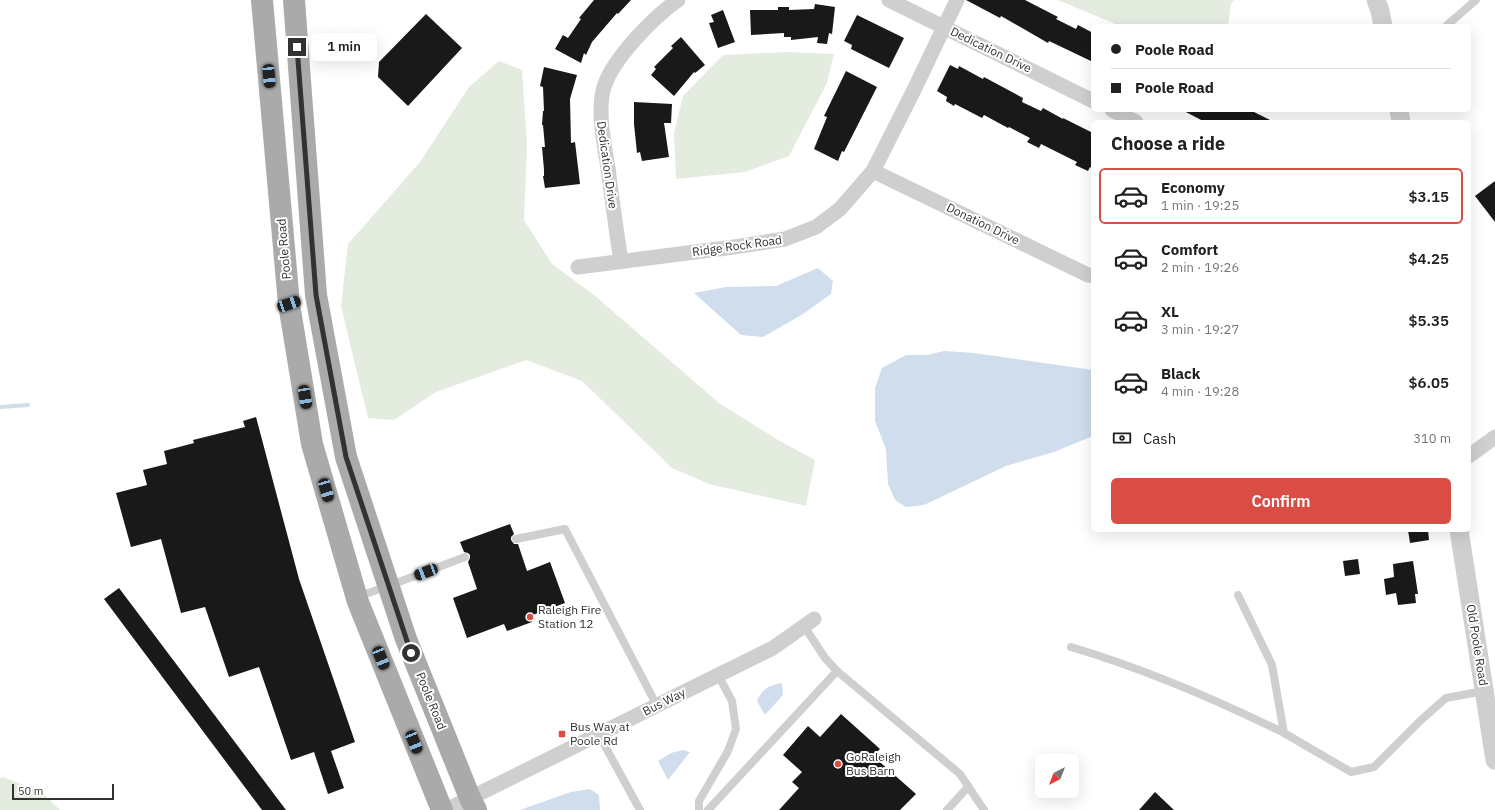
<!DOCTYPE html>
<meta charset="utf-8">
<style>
:root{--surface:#fff;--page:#f2f2f2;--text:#202124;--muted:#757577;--line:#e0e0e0;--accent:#da4d44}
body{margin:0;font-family:"IBM Plex Sans",sans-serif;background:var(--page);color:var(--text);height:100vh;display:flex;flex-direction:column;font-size:15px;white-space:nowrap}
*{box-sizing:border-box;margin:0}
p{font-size:13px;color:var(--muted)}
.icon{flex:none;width:22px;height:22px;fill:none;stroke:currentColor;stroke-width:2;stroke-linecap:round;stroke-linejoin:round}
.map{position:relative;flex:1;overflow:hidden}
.drawer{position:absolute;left:1091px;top:120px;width:380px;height:412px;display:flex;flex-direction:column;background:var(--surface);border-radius:6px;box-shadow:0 4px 16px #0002}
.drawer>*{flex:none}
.hud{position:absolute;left:1091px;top:24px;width:380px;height:88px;border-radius:6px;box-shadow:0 4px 16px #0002;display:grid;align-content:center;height:88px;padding:0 20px;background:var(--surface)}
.needle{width:26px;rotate:222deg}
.tools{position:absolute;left:1035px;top:754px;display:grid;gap:8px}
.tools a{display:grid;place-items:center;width:44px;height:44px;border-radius:6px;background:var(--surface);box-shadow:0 4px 16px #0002;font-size:20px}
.scale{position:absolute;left:12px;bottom:10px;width:102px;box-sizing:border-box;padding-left:4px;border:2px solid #323232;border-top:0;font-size:11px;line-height:14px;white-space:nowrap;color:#323232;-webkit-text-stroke:3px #fff;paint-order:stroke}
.end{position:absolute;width:18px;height:18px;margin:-9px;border:5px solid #323232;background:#fff;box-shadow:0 0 0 2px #fff}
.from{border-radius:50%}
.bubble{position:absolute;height:28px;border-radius:6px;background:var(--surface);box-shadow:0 4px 16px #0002;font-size:13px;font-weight:600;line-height:28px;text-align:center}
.car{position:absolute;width:12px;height:24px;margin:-12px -6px;border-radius:5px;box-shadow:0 0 3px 1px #0007;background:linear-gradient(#222 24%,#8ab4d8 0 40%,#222 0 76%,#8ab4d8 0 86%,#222 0)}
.hud b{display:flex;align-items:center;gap:14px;height:38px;font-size:15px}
.hud b+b{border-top:1px solid var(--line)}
.hud i{width:10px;height:10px;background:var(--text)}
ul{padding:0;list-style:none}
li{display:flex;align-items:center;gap:12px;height:56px;margin:0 8px 6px;padding:0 12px;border:2px solid transparent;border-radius:6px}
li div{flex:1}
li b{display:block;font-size:15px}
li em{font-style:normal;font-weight:600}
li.on{border-color:var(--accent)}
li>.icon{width:36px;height:36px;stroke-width:1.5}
h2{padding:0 20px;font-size:18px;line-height:48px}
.pay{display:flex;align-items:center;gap:10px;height:44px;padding:0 20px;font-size:15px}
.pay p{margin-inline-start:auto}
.primary-button{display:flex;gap:8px;margin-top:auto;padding:8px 20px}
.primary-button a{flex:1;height:46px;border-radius:6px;background:var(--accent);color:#fff;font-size:16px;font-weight:600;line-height:46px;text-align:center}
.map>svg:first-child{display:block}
</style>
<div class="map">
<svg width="1495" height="810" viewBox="0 0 1495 810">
<rect width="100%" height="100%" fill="#fff"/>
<!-- green -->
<g fill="#e4ebdf">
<polygon points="1058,0 1234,0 1231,4 1228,26 1120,26"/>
<polygon points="787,52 834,54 827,83 789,156 745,172 676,179 674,133 683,96 723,55"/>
<polygon points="499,61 522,70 527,144 524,220 552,264 594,295 719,403 778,440 815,460 806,506 709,484 672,468 582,381 526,360 436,392 394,420 368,418 341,306 348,244 420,162 469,87"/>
<polygon points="3,777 41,792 60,810 0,810 0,778"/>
</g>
<!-- water -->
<g fill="#d0ddec">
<polygon points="818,268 833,281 831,294 803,314 763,337 741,335 694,293 726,287 776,286"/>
<polygon points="944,351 974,353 1093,370 1093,436 1054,452 1006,466 924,505 906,507 895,500 888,484 886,449 875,421 875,388 882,368 906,355 927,355"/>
<path d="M 782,683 L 783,695 L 765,715 L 757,701 C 763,688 768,686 782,683 Z"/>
<polygon points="683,750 690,752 668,780 658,761 671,753"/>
<polygon points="590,789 599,795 600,810 520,810 571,792"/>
</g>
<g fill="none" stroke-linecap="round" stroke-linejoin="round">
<!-- stream -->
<polyline stroke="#d0ddec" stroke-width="4" points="0,407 28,405"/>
</g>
<!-- building -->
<g fill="#191919">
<polygon points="594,0 631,0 618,14 617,13 592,42 586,55 584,53 581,63 555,49 563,35 568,38 581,19 579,18"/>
<polygon points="966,0 1025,0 1058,17 1056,19 1076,29 1078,25 1093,33 1093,62 1049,41 1048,43 1001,16 1000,18"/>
<polygon points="815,4 835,7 832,34 829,33 827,44 817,43 818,37 791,40 791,37 784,37 784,33 751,35 750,10 778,10 778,7 789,7 789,10 814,9"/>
<polygon points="723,10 735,42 718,48 709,23 714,22 711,15"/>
<polygon points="426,14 462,48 408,106 378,77 379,62"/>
<polygon points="857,15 904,38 889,68 851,49 852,45 844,41"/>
<polygon points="681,37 705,65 695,73 694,72 674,96 651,75 656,69 654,67 673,48 671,46"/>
<polygon points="950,65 958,69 959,66 983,79 984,77 1023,98 1022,102 1041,111 1043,108 1063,119 1063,118 1093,133 1093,169 1090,167 1088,171 1075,165 1077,162 1041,144 1039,148 1027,142 1030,138 1009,127 1008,128 984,115 982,118 955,104 954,106 946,101 947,97 937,91"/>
<polygon points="544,67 577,75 570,99 571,143 575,142 580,184 545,188 543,176 544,176 544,170 542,147 545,147 543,125 542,125 543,111 544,111 543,87 540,86"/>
<polygon points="846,71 877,87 844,152 842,151 838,161 814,149 827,117 824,116"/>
<polygon points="634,102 672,104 671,123 664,123 669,157 642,161 640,152 637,153 634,124"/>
<polygon points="1182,110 1250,110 1274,122 1205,122"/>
<polygon points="1495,181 1495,222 1475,196"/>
<polygon points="256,417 299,579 355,742 331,751 344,788 328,794 314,752 291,760 259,667 229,677 205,607 181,613 161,539 131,547 116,493 147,485 143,470 167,464 164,451 194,443 193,440 245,427 243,421"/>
<polygon points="510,524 514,534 511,537 511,540 514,544 518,544 527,571 550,562 565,603 530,616 532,622 507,631 504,624 467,638 453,598 477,589 468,562 470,558 470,555 468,553 464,552 460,542"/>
<polygon points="1408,530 1428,530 1429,540 1410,543"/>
<polygon points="1358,559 1360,574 1345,576 1343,561"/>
<polygon points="1413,561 1418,594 1415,594 1416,603 1398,605 1396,593 1386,595 1384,579 1394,577 1393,564"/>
<polygon points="119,588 286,810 262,810 104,599"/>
<polygon points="841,714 880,749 873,756 916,794 900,810 779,810 799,788 792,782 802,772 783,755 808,726 820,737"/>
<polygon points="1155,792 1174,810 1139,810"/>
</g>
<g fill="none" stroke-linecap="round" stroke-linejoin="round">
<!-- service -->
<g stroke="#cfcfcf" stroke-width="8">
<polyline points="1446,26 1476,0"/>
<polyline points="516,539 565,529 657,706"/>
<polyline points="1238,595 1272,665 1284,733 1351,772 1374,767 1421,720 1446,698 1484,691"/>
<polyline points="357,597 388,586 465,557"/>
<polyline points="804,626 825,658 837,671 960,774 984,810"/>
<path d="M 1071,647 C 1145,669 1215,699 1284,733"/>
<polyline points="599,735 640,810"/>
<polyline points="699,810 699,801 728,751 736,729 732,701 718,675"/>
<polyline points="708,810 837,671"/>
<polyline points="947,810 968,787"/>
</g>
<!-- minor -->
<g stroke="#cfcfcf" stroke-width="15">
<polyline points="889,0 1093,101"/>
<polyline points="1112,110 1136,122"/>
<polyline points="873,171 1088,275 1093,276"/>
<path d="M 621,261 C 616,230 612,199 608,168 C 604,144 597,110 604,87 C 613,58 654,17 678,0"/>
<polyline points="578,267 734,247 785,239 816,227 840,209 873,171 913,92 957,0"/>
<polyline points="1469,456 1495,437"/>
<polyline points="446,810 773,648 814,619"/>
</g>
<!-- tertiary -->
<g stroke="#cfcfcf" stroke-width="19">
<polyline points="1376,0 1380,11 1383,26"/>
<polyline points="1399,110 1401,122"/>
<polyline points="1459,530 1495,760"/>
</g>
<!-- primary -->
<g stroke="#aaa" stroke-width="22">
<polyline points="262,0 289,304 312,444 358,602 442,810"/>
<polyline points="294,0 316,295 346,457 406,639 470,798 476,810"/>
</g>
</g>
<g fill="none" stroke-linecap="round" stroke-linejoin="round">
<!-- route -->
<polyline stroke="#323232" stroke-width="5" points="297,47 316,295 346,457 411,653"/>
</g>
<!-- markers -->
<g fill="#da4d44" stroke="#fff" stroke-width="1.5">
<circle cx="530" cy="617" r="4"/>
<rect x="558" y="730" width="8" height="8" rx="2"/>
<circle cx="838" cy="764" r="4"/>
</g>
<g text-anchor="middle" stroke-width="4" stroke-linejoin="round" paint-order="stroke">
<!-- street labels -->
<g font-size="12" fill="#323232" stroke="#fff">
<text transform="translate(991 50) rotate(26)" y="4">Dedication Drive</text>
<text transform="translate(607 165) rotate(82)" y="4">Dedication Drive</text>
<text transform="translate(983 224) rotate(26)" y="4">Donation Drive</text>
<text transform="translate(737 246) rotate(-8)" y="4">Ridge Rock Road</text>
<text transform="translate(284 249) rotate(-95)" y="4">Poole Road</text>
<text transform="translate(1477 645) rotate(81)" y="4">Old Poole Road</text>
<text transform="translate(431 701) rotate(68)" y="4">Poole Road</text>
<text transform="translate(664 702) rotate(-27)" y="4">Bus Way</text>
</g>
<!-- poi labels -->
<g font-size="12" fill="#323232" stroke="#fff" text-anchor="start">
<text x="538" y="614">Raleigh Fire<tspan x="538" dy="14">Station 12</tspan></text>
<text x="570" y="731">Bus Way at<tspan x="570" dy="14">Poole Rd</tspan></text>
<text x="846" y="761">GoRaleigh<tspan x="846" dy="14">Bus Barn</tspan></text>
</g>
</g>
</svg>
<div class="tools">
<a><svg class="needle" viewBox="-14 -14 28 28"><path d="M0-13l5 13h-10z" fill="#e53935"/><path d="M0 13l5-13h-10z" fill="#757577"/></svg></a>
</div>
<div class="scale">50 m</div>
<i class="end from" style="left:411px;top:653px"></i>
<i class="end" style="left:297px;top:47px"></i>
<div class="bubble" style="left:311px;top:33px;width:66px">1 min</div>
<i class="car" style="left:269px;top:76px;rotate:175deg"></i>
<i class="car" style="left:289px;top:304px;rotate:72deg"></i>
<i class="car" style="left:305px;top:397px;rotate:171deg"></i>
<i class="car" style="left:326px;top:490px;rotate:164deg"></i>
<i class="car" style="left:426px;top:572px;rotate:249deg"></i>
<i class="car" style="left:381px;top:658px;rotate:158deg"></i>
<i class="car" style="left:414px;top:742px;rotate:158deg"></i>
<div class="hud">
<b><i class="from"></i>Poole Road</b>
<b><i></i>Poole Road</b>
</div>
<section class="drawer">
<h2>Choose a ride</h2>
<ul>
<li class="on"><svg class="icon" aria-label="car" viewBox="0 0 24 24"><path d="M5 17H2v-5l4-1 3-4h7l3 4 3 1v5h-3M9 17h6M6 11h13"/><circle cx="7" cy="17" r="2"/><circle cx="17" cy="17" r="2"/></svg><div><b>Economy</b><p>1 min · 19:25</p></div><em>$3.15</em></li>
<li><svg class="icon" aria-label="car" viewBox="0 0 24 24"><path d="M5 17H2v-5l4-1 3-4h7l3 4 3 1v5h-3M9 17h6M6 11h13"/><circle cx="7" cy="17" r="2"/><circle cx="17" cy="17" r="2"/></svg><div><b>Comfort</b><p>2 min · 19:26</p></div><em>$4.25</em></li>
<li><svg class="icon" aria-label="car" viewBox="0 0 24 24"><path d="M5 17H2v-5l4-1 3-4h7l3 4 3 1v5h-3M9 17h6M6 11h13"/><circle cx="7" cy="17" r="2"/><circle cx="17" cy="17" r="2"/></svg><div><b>XL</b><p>3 min · 19:27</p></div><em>$5.35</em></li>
<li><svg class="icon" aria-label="car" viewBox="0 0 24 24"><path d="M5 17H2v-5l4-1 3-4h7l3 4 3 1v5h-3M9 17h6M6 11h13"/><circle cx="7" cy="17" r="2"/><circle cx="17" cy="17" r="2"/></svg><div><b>Black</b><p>4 min · 19:28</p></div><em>$6.05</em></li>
</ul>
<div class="pay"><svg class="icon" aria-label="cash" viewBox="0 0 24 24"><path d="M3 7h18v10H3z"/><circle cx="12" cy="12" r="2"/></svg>Cash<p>310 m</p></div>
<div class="primary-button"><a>Confirm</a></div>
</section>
</div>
